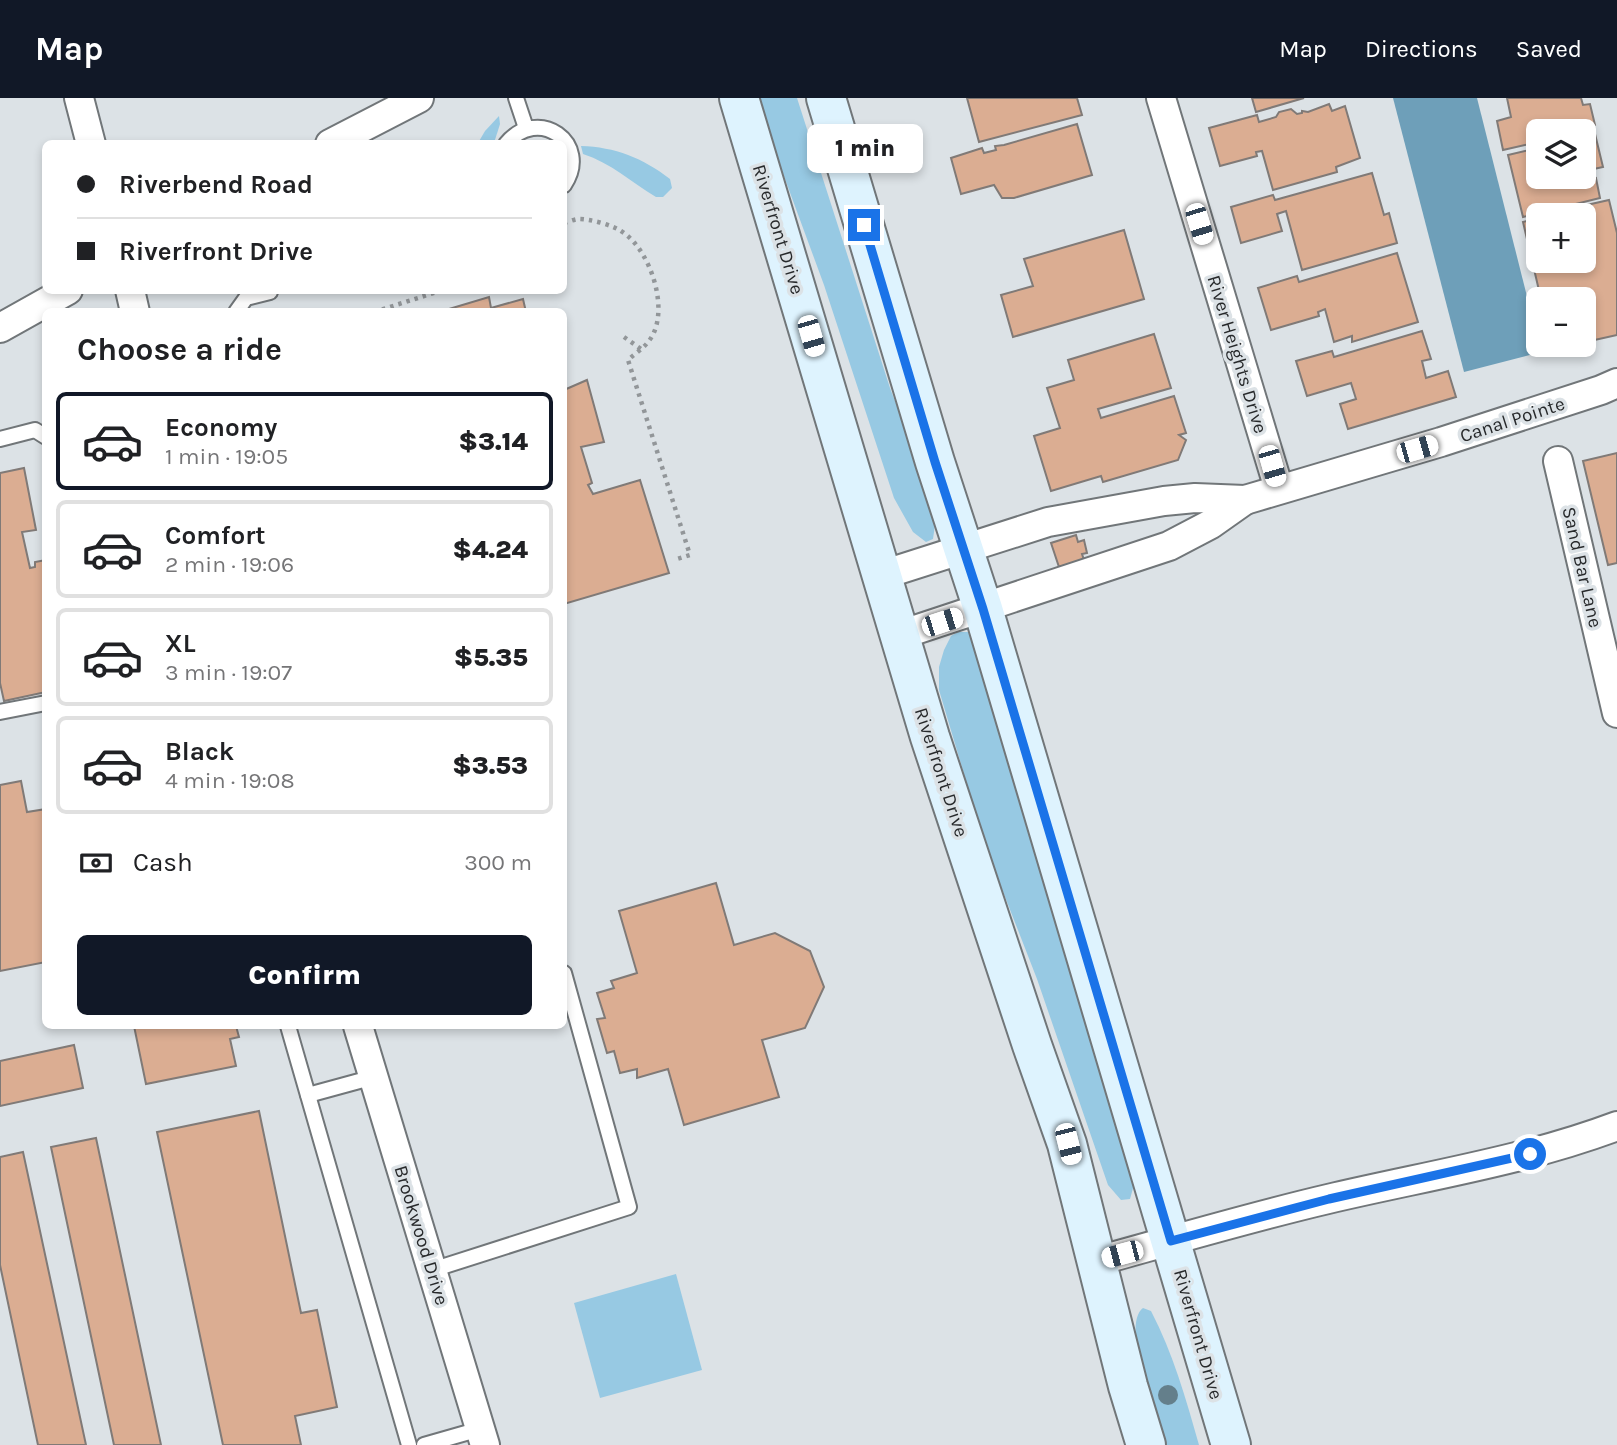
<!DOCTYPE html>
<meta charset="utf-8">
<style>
:root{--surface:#fff;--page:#f2f2f2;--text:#202124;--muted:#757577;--line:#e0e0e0;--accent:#111827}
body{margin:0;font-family:Karla,sans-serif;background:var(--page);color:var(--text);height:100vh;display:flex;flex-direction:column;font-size:26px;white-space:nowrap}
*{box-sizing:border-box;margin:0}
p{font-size:23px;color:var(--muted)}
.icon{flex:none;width:38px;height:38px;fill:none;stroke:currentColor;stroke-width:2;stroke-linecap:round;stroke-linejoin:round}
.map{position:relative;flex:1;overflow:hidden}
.panel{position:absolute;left:42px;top:210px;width:525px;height:721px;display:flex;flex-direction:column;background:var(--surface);border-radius:10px;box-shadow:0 4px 10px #0003}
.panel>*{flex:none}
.banner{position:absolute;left:42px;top:42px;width:525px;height:154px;border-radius:10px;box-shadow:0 4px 10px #0003;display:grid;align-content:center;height:154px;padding:0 35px;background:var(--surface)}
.tools{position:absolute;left:1526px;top:21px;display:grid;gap:14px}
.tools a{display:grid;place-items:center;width:70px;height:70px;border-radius:10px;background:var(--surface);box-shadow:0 4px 10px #0003;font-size:35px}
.end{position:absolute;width:32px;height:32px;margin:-16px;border:9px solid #1a73e8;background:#fff;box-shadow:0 0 0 4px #fff}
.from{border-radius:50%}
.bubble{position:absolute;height:49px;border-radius:10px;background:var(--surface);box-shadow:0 4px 10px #0003;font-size:23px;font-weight:800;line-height:49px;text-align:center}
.car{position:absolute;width:21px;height:42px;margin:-21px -10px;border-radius:9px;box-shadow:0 0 5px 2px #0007;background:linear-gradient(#fff 24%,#345 0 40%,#fff 0 76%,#345 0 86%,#fff 0)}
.banner b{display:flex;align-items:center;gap:24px;height:66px;font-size:26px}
.banner b+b{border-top:2px solid var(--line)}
.banner i{width:18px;height:18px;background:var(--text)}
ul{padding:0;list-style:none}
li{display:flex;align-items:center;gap:21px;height:98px;margin:0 14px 10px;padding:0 21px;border:4px solid var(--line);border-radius:10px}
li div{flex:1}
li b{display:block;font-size:26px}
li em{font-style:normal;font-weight:800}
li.selected{border-color:var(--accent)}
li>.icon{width:63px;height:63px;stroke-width:1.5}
h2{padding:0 35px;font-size:32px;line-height:84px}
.pay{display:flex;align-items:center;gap:18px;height:77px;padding:0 35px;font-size:26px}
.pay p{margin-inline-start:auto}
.button{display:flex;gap:14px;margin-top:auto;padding:14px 35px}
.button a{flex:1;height:80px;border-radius:10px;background:var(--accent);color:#fff;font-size:28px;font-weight:800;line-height:80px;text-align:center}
header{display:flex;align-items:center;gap:42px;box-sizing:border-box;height:98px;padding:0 35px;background:var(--accent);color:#fff}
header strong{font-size:33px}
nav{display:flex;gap:38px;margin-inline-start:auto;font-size:24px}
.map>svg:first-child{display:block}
</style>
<header>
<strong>Map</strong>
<nav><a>Map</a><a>Directions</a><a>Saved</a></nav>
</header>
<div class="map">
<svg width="1617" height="1347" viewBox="0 0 1617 1347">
<rect width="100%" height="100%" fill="#dce2e6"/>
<!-- green -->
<g fill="#97c9e3">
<polygon points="760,0 797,0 890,290 937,413 933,441 926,444 913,434 894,400 824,187 778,62"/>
<polygon points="499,18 500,26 494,45 478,45 485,33"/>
<path d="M 581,48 C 615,49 643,60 670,81 L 672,90 L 663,99 L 656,99 C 631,84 611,65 583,56 Z"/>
<polygon points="958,534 970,534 975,542 1135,1083 1130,1101 1121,1102 1108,1087 1037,881 986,750 939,592 939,569 944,552 951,538"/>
<polygon points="676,1176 702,1272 600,1300 574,1205"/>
<path d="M 1143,1210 L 1151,1213 C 1173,1255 1186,1301 1199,1347 L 1164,1347 C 1157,1321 1120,1227 1143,1210 Z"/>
</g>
<!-- water -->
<polygon fill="#6e9fb9" points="1393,0 1477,0 1541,254 1464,274"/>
<!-- building -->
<g fill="#dbad92" stroke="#807a77" stroke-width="2">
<polygon points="967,0 1077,0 1082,17 979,44"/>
<polygon points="1252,0 1304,0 1256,14"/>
<polygon points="1507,0 1581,0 1583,7 1590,6 1595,27 1582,33 1538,33 1538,44 1503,52 1497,23 1511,19"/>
<polygon points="1329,6 1332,13 1345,8 1360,60 1336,69 1337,74 1273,92 1262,53 1256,54 1257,58 1220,68 1209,30 1257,17 1259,24 1276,19 1279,14 1291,11 1297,16 1302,15 1302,13 1308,14"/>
<polygon points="1077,26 1092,77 1014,100 1002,100 994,87 961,96 951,60 982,50 984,55 996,52 995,48 1004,47"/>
<polygon points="1595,36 1603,69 1589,72 1591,82 1596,80 1600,100 1523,119 1508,57 1538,50 1538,79 1584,79 1584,39"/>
<polygon points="1372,75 1384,117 1389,115 1397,145 1302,172 1286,113 1277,116 1282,133 1241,145 1231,109 1273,97 1275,102"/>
<polygon points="1609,102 1617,135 1617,237 1590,243 1591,247 1554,256 1552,247 1584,247 1584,201 1541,201 1523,124 1538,120 1538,163 1584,163 1584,117 1542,117"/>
<polygon points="1124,132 1144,201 1013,239 1001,197 1033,188 1024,161"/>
<polygon points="1397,155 1418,224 1352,244 1352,238 1334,244 1325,211 1318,214 1319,218 1271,232 1258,190 1297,178 1299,184"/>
<polygon points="489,199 491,210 523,201 526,214 439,214"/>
<polygon points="1422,233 1431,261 1422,263 1426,280 1448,273 1456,299 1348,331 1340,306 1356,301 1351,285 1307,298 1296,263 1332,253 1334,259"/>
<polygon points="1154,236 1171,290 1098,311 1101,320 1174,298 1186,335 1179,337 1186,342 1178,362 1103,384 1101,378 1051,393 1034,338 1060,330 1047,290 1074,282 1068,262"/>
<polygon points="587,282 604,344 581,349 592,385 588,387 593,396 640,382 669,475 564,506 564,292"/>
<polygon points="1617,355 1617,465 1608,467 1583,363"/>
<polygon points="24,370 36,432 22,434 30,470 35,469 35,464 46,462 46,594 4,603 0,585 0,375"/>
<polygon points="1076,437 1078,444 1084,442 1087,455 1082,456 1084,462 1059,469 1051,445"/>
<polygon points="21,683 27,714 46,711 46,864 0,873 0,687"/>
<polygon points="716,785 734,847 775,835 810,853 824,889 805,930 762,942 779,999 684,1027 668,971 637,980 637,971 620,975 614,953 607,955 597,921 605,920 597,895 614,890 611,883 637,875 619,813"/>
<polygon points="134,928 236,928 239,939 230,941 236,968 146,986"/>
<polygon points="74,947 83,990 0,1008 0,963"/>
<polygon points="259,1013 301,1215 317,1212 337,1309 295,1318 301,1347 223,1347 157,1034"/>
<polygon points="96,1040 161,1347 114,1347 51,1049"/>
<polygon points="23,1054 86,1347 38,1347 0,1167 0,1059"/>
</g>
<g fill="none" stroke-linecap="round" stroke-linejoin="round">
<!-- lane casing -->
<g stroke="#717679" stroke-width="18">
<g id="lane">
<polyline points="516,0 526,30"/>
<path d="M 506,46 C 538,7 592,45 564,87"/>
<polyline points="236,214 246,200 270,194"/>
<polyline points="0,341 35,332 46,339"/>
<polyline points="0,614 46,605"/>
<polyline points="288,928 409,1347"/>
<polyline points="308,997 374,979"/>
<polyline points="432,1172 629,1109 564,875"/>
<polyline points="424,1347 480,1331"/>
</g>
</g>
<!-- street casing -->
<g stroke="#717679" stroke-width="32">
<g id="street">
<polyline points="79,0 91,46"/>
<polyline points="1161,0 1279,391"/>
<polyline points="330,46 419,0"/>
<polyline points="130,192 135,214"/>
<polyline points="0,230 68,192"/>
<polyline points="1558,363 1617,615"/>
<polyline points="882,477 1048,424 1164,403 1195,400 1245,402 1441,344 1601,292 1617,285"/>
<polyline points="900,537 1169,448 1211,426 1245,402"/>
<polyline points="358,928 485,1347"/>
<path d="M 1097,1163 C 1174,1142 1251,1119 1328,1101 C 1425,1078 1524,1063 1617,1028"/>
</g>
</g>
<!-- secondary casing -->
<g stroke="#717679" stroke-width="42">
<g id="secondary">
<polyline points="739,0 930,639 1032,947 1067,1046 1128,1288 1146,1347"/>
<polyline points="826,0 935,364 983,511 1231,1347"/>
</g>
</g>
<!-- path -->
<g stroke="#929699" stroke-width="4.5" stroke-dasharray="3.5 5" stroke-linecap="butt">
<path d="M 564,125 C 568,124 575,121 579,121 C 590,121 612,127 621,133 C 651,151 672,216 648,244 C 643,251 634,256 628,262 L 690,457 L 677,461"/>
<polyline points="374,214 443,192"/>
<polyline points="624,239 641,251"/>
</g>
<!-- lane -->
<use href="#lane" stroke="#fff" stroke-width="14"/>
<!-- street -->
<use href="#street" stroke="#fff" stroke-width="28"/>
<!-- secondary -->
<use href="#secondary" stroke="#def3fe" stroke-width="38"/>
</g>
<!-- trees -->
<circle fill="#647f8b" cx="1168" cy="1297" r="10"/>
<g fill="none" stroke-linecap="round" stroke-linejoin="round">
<!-- route -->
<polyline stroke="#1a73e8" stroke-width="9" points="864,127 935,364 983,511 1171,1143 1329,1101 1530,1056"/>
</g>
<g text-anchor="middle" stroke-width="7" stroke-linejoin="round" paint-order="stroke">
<!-- street labels -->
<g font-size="19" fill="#27292b" stroke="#dce2e6">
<text transform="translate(779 131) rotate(73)" y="7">Riverfront Drive</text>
<text transform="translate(1238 256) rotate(73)" y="7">River Heights Drive</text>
<text transform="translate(1512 321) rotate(-18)" y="7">Canal Pointe</text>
<text transform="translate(1583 469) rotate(77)" y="7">Sand Bar Lane</text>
<text transform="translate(942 674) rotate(72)" y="7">Riverfront Drive</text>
<text transform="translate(422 1137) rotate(73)" y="7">Brookwood Drive</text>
<text transform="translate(1199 1236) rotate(74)" y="7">Riverfront Drive</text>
</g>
</g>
</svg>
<div class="tools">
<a><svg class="icon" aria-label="layers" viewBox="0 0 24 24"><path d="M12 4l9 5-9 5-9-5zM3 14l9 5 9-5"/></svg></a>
<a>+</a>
<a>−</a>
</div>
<i class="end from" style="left:1530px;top:1056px"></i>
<i class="end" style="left:864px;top:127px"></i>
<div class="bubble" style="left:807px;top:26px;width:116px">1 min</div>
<i class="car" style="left:1199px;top:126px;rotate:163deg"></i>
<i class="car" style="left:811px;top:238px;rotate:164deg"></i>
<i class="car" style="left:1417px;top:351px;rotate:74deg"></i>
<i class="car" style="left:1272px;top:368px;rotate:164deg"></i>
<i class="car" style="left:942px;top:524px;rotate:72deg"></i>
<i class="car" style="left:1068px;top:1046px;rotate:166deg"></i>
<i class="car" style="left:1122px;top:1156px;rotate:255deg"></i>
<div class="banner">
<b><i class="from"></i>Riverbend Road</b>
<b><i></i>Riverfront Drive</b>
</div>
<section class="panel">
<h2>Choose a ride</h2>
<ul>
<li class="selected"><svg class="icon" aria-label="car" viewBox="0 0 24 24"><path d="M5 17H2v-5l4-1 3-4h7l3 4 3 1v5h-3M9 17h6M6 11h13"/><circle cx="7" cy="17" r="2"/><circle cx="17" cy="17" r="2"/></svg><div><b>Economy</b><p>1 min · 19:05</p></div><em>$3.14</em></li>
<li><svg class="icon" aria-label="car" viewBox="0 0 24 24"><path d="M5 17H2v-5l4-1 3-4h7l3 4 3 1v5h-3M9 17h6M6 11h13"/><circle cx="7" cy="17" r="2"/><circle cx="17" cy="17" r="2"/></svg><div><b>Comfort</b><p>2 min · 19:06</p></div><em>$4.24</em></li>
<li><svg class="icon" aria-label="car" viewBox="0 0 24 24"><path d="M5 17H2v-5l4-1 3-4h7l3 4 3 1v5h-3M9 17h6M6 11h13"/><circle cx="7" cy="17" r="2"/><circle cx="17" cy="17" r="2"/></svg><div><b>XL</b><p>3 min · 19:07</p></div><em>$5.35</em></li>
<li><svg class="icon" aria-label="car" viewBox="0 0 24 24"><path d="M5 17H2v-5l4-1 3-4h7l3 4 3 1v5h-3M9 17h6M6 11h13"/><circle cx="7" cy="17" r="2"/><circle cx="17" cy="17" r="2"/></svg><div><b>Black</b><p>4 min · 19:08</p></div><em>$3.53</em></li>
</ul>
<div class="pay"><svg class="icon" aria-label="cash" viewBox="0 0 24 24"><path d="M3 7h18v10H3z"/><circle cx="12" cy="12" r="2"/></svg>Cash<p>300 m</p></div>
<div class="button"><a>Confirm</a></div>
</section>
</div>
